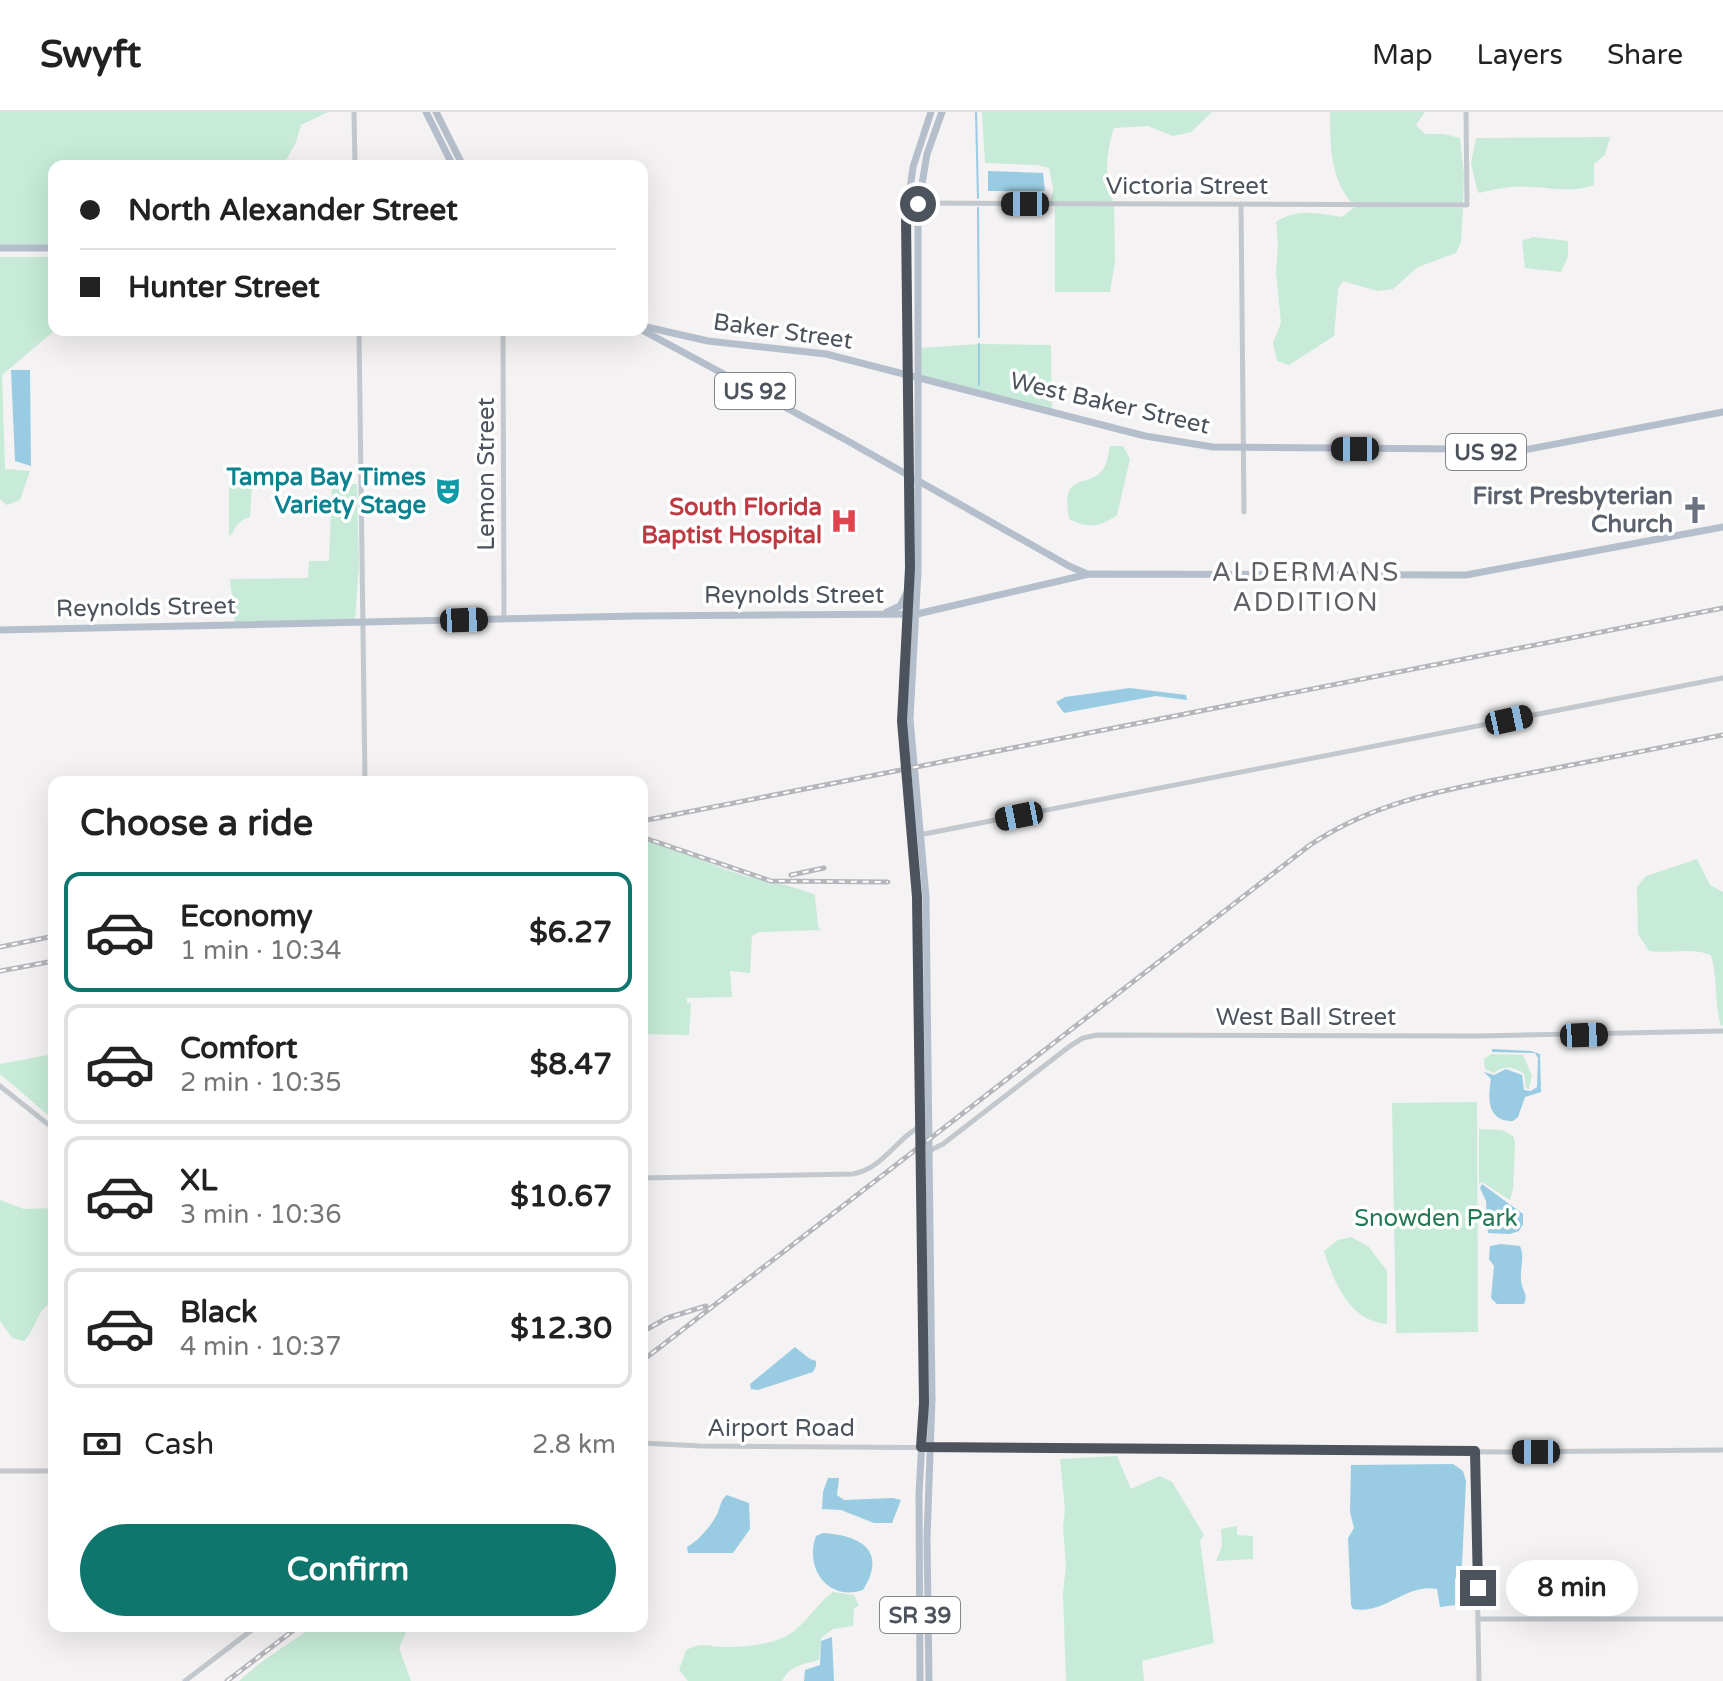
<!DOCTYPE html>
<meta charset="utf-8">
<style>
:root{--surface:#fff;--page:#f2f2f2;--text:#222;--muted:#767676;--line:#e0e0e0;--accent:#0f766e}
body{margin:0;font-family:"Varela Round",sans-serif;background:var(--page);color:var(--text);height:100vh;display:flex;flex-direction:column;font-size:30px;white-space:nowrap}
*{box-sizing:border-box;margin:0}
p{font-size:26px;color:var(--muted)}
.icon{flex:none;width:44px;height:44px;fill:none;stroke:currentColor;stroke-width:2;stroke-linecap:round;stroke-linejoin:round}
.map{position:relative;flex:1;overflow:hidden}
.drawer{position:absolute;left:48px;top:664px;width:600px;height:856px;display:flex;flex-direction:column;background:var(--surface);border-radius:16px;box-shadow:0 8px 32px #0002}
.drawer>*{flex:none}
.guide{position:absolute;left:48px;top:48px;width:600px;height:176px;border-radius:16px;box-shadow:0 8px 32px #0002;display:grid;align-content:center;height:176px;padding:0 32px;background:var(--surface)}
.end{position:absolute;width:36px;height:36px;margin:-18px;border:10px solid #4c535d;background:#fff;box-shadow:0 0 0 4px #fff}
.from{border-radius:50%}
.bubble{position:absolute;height:56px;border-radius:28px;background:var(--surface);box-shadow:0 8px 32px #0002;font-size:26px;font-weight:800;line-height:56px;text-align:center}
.car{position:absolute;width:24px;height:48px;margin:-24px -12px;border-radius:10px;box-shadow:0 0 6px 2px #0007;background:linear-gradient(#222 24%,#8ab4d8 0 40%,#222 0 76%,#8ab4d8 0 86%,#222 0)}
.guide b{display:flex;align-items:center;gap:28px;height:76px;font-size:30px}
.guide b+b{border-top:2px solid var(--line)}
.guide i{width:20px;height:20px;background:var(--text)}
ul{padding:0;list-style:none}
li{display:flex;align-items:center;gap:24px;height:120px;margin:0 16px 12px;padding:0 16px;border:4px solid var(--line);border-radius:16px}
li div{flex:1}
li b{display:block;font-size:30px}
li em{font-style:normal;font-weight:800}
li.on{border-color:var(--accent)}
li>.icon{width:72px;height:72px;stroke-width:1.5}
h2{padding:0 32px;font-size:36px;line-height:96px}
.pay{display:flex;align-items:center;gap:20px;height:88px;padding:0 32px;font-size:30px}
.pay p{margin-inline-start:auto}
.primary-button{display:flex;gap:16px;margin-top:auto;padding:16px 32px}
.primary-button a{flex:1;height:92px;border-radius:48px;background:var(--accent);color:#fff;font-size:32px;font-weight:800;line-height:92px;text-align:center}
header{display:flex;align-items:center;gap:48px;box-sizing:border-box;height:112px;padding:0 40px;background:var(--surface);border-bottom:2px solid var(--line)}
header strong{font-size:38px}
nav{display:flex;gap:44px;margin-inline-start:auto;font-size:28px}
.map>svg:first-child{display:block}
</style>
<header>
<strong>Swyft</strong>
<nav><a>Map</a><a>Layers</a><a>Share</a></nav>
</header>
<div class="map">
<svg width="1723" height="1569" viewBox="0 0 1723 1569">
<rect width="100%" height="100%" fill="#f4f2f2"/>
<!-- green -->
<g fill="#c7ebd8">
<polygon points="0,0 328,0 301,13 296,30 283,54 54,54 54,133 0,133"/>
<path d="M 982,0 L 1212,0 L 1191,20 L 1173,24 L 1148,14 L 1114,16 C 1106,40 1104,65 1113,89 L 1051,89 L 1053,76 L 1049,56 L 1037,53 L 985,51 Z"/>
<path d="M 1330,0 L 1425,0 L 1416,13 L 1425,22 L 1444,22 L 1460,26 L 1464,62 L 1463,91 L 1351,90 C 1330,65 1330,32 1330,0 Z"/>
<path d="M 1610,25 L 1605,43 L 1594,52 L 1594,73 C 1570,81 1556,76 1531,75 C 1513,73 1496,77 1479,81 L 1477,78 L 1471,51 L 1476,26 Z"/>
<polygon points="1055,94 1114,94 1115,149 1110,180 1055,180"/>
<path d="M 1355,95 L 1463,96 L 1461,130 L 1456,141 L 1418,155 L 1393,177 L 1377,179 L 1343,169 L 1338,177 L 1334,224 L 1289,253 L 1277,249 L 1273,231 L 1281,211 L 1276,160 L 1278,132 L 1276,110 C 1297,96 1318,101 1342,105 Z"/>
<polygon points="1533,125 1568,129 1568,144 1561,160 1525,156 1522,129"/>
<polygon points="0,145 54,145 55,218 2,263 5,357 30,359 20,388 7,393 0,387"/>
<polygon points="981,232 1051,233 1052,298 920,263 919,236"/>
<path d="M 1110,334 L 1123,334 L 1130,347 L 1117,403 C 1100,415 1089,417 1069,407 C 1060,355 1091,380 1105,354 C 1108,349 1108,340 1110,334 Z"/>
<polygon points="332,372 357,372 359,452 355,508 235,510 230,467 308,466 309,449 329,449"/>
<path d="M 229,373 L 252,373 L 250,405 C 239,407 234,418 229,426 Z"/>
<path d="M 642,723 C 672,733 700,749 730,759 C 758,769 788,771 815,783 L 818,815 L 821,818 L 759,820 L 752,824 L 750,861 L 730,859 L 732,885 L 687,886 L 687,891 L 691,891 L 689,923 L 642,922 Z"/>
<path d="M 1697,747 L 1710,773 L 1723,780 L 1723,913 L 1721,914 C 1714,890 1718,866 1711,843 C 1691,835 1671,842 1649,839 L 1638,822 L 1637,775 L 1646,764 Z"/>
<polygon points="54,942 54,1008 0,962 0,952"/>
<path d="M 1491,942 L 1523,943 L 1532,964 L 1529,977 L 1526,976 L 1524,962 C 1513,954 1505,953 1494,961 L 1485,957 L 1484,947 Z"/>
<polygon points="1477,990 1478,1220 1396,1221 1392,991"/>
<polygon points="1479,1017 1502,1018 1513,1024 1515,1030 1513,1077 1510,1088 1482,1070 1479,1072"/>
<path d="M 0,1088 L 24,1097 L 54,1096 L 54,1189 C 36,1197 37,1216 24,1229 L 12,1226 L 0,1209 Z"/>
<path d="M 1351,1125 L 1368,1134 L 1387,1159 L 1387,1212 C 1349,1209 1334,1170 1324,1139 L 1338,1128 Z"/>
<polygon points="1117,1344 1131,1377 1160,1364 1172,1370 1204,1423 1200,1429 1214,1531 1142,1549 1144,1569 1066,1569 1063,1481 1066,1454 1063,1417 1065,1397 1060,1347"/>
<polygon points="1237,1414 1237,1423 1253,1424 1253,1447 1216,1449 1222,1434 1221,1417"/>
<path d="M 833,1480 L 854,1483 L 859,1494 L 854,1496 L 853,1514 L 833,1517 L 821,1526 L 819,1548 C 804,1552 789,1554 782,1569 L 688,1569 L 679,1558 L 686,1538 C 705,1529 709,1536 728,1535 C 743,1535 763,1533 777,1528 C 803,1520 812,1495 833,1480 Z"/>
<polygon points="314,1514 417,1514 408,1516 399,1536 411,1569 239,1569 260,1551"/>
</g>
<!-- water -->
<g fill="#99cce2">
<polygon points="988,59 1043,61 1045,79 988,79"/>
<polygon points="11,258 30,258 31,354 15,349"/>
<polygon points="1130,576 1186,583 1187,588 1156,584 1064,601 1056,590 1065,585"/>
<path d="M 1492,937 L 1531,939 L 1540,942 L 1541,980 L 1525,985 L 1518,1005 L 1513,1009 C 1486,1009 1488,985 1491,967 L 1484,960 L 1494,963 L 1506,957 L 1522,963 L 1524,978 L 1531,979 L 1537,975 L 1538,946 L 1535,941 L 1492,940 Z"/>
<polygon points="1482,1072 1523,1102 1523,1112 1519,1119 1510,1122 1488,1121 1486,1089 1480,1076"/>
<path d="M 1501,1132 L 1520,1134 C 1525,1145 1520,1155 1521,1167 C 1521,1178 1529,1182 1524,1192 L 1497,1192 L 1491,1186 L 1494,1154 L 1489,1147 L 1490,1134 Z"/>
<polygon points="795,1235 810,1247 816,1249 816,1254 813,1260 758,1278 751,1277 750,1272"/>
<path d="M 1453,1352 L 1463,1359 L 1466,1369 L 1462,1453 L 1455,1467 L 1455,1493 L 1440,1495 L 1437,1477 C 1406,1471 1385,1503 1353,1497 L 1351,1493 L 1348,1426 L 1354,1416 L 1350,1400 L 1351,1353 Z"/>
<polygon points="828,1366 839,1366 837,1383 844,1388 893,1386 901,1388 892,1411 874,1411 841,1398 822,1397 823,1380"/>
<path d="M 727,1383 L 749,1391 L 750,1417 L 733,1441 L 688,1441 L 687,1435 C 698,1429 709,1416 715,1406 C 721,1397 719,1389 727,1383 Z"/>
<path d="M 823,1421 C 859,1423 888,1438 863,1478 C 828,1490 804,1456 816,1424 Z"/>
<polygon points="832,1525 834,1569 804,1569 805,1558 820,1553 821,1529"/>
</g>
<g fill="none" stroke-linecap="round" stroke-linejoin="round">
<!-- stream -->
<g stroke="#99cce2" stroke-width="2">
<polyline points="976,0 978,86"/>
<polyline points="978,96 979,225"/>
<polyline points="979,273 979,232"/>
</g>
<!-- minor -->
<g stroke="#c2c8ce" stroke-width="5">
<polyline points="354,0 355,54"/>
<polyline points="908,91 1467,93 1466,0"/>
<polyline points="1241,92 1244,400"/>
<polyline points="359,218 365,670"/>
<polyline points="503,218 504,507"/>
<polyline points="919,723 1723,566"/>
<polyline points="0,974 54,1017"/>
<polyline points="929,1039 943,1032 1070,934 1083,926 1097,923 1480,924 1723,919"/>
<path d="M 642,1066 L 853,1062 C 886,1056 897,1022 928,1011"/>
<polyline points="642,1331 701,1334 1509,1340 1723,1338"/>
<polyline points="1475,1339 1479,1569"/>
<polyline points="0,1359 54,1359"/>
<polyline points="1478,1507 1723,1507"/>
<polyline points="185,1569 257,1514"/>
</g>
<!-- major -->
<g stroke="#b5bfcc" stroke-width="7">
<polyline points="426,0 453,54"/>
<polyline points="436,0 463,54"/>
<polyline points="0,136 54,136"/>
<polyline points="642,214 708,229 826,242 1145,324 1213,335 1462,337 1508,341 1723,300"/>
<polyline points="642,218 846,328 1069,454 1085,461"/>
<polyline points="1483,349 1498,344"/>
<polyline points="887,500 900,494 906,482"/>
<polyline points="0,518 638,504 917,502 1089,462 1466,463 1723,415"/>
<polyline points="920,1569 919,1382 924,1291 917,785 902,609 910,456 906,106 913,55 931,0"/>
<polyline points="929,1569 927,1426 932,1287 926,785 910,607 918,459 918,96 927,42 942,0"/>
</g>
<!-- rail casing -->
<g stroke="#b5b6bb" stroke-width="5">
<g id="rail">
<polyline points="642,709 1723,496"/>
<polyline points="642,725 771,769 888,770"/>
<polyline points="791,763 824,756"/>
<polyline points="0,835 54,824"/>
<polyline points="0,859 54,849"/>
<polyline points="642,1220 667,1206 706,1194"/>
<path d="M 642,1249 L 1310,733 C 1379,687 1451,677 1530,661 C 1594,649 1659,636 1723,623"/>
<polyline points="227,1569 299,1514"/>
</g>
</g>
<!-- rail -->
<use href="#rail" stroke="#fff" stroke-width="2" stroke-dasharray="6" stroke-linecap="butt"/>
</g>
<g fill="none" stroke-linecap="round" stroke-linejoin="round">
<!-- route -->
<polyline stroke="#4c535d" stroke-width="10" points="918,92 908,91 906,106 910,456 902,609 917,785 924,1291 921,1335 1475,1339 1478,1476"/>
</g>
<!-- icons -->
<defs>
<g id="theatre-bare" transform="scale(2.16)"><path d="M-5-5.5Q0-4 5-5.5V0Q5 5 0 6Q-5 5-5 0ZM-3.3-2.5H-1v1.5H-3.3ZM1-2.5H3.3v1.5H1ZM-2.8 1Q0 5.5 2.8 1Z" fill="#0f9aa8" stroke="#fff" stroke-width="2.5" paint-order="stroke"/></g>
<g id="church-bare" transform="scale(2.16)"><path d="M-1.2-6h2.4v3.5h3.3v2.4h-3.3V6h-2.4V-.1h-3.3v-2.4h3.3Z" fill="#6b7280" stroke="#fff" stroke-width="2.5" paint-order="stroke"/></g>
<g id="hospital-bare" transform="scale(2.16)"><path d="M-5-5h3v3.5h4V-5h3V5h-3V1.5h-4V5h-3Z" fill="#e0444e" stroke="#fff" stroke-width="2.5" paint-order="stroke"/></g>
</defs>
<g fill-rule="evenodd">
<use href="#theatre-bare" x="448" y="379"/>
<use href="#church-bare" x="1695" y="398"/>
<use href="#hospital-bare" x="844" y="409"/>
</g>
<g text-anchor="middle" stroke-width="7" stroke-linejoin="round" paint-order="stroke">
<!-- shield labels -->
<g fill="#fff" stroke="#82878e" stroke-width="2">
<rect x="715" y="261" width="80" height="36" rx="6"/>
<rect x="1446" y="322" width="80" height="36" rx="6"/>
<rect x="880" y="1485" width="80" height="36" rx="6"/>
</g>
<g font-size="22" font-weight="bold" fill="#4c535d">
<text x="755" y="287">US 92</text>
<text x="1486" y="348">US 92</text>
<text x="920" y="1511">SR 39</text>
</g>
<!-- street labels -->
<g font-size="24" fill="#4c535d" stroke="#fff">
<text x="1187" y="82">Victoria Street</text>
<text transform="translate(783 219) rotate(8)" y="8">Baker Street</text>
<text transform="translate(1110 291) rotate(13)" y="8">West Baker Street</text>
<text transform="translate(486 362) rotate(-90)" y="8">Lemon Street</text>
<text x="794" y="491">Reynolds Street</text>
<text transform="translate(146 495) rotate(-1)" y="8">Reynolds Street</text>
<text x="1306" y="913">West Ball Street</text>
<text x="781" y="1324">Airport Road</text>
</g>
<!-- culture labels -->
<g font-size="24" font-weight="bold" fill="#0d838f" stroke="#fff" text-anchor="end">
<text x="426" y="373">Tampa Bay Times<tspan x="426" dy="28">Variety Stage</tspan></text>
</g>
<!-- worship labels -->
<g font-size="24" font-weight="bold" fill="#5b616d" stroke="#fff" text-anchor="end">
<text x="1673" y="392">First Presbyterian<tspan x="1673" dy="28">Church</tspan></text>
</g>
<!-- health labels -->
<g font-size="24" font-weight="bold" fill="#be3a42" stroke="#fff" text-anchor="end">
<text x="822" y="403">South Florida<tspan x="822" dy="28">Baptist Hospital</tspan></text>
</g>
<!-- park labels -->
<g font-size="24" fill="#247755" stroke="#fff">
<text x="1436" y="1114">Snowden Park</text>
</g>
<!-- neighbourhood labels -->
<g font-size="26" letter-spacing="2" fill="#5f6166" stroke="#fff">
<text x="1306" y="469">ALDERMANS<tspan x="1306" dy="30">ADDITION</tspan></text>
</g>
</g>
</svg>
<i class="end from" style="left:918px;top:92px"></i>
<i class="end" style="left:1478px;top:1476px"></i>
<div class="bubble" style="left:1506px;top:1448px;width:132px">8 min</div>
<i class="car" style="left:1025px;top:92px;rotate:270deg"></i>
<i class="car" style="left:1355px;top:337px;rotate:270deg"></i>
<i class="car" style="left:464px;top:508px;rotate:88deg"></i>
<i class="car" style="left:1509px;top:608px;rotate:78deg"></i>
<i class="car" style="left:1019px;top:704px;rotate:259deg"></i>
<i class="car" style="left:1584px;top:923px;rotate:88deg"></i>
<i class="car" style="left:1536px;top:1340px;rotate:270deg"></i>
<div class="guide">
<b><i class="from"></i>North Alexander Street</b>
<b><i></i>Hunter Street</b>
</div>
<section class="drawer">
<h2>Choose a ride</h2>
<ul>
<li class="on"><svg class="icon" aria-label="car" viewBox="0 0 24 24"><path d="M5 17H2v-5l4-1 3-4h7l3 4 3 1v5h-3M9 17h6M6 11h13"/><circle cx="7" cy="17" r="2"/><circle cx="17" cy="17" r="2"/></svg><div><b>Economy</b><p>1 min · 10:34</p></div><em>$6.27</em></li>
<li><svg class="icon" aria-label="car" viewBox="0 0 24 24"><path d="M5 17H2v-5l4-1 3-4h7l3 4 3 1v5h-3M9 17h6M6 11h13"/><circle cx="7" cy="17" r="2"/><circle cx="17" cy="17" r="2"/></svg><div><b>Comfort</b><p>2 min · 10:35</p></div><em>$8.47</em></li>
<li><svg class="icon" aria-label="car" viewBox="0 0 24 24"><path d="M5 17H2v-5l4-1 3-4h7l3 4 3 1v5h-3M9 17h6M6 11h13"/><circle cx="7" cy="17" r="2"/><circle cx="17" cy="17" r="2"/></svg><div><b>XL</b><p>3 min · 10:36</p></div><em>$10.67</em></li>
<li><svg class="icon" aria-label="car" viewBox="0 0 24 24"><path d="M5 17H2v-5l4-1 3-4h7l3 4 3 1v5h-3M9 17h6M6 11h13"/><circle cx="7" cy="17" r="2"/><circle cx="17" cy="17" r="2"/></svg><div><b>Black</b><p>4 min · 10:37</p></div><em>$12.30</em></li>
</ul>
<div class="pay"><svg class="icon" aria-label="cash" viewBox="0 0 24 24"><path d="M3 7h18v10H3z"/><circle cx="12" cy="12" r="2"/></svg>Cash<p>2.8 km</p></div>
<div class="primary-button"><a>Confirm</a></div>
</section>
</div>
